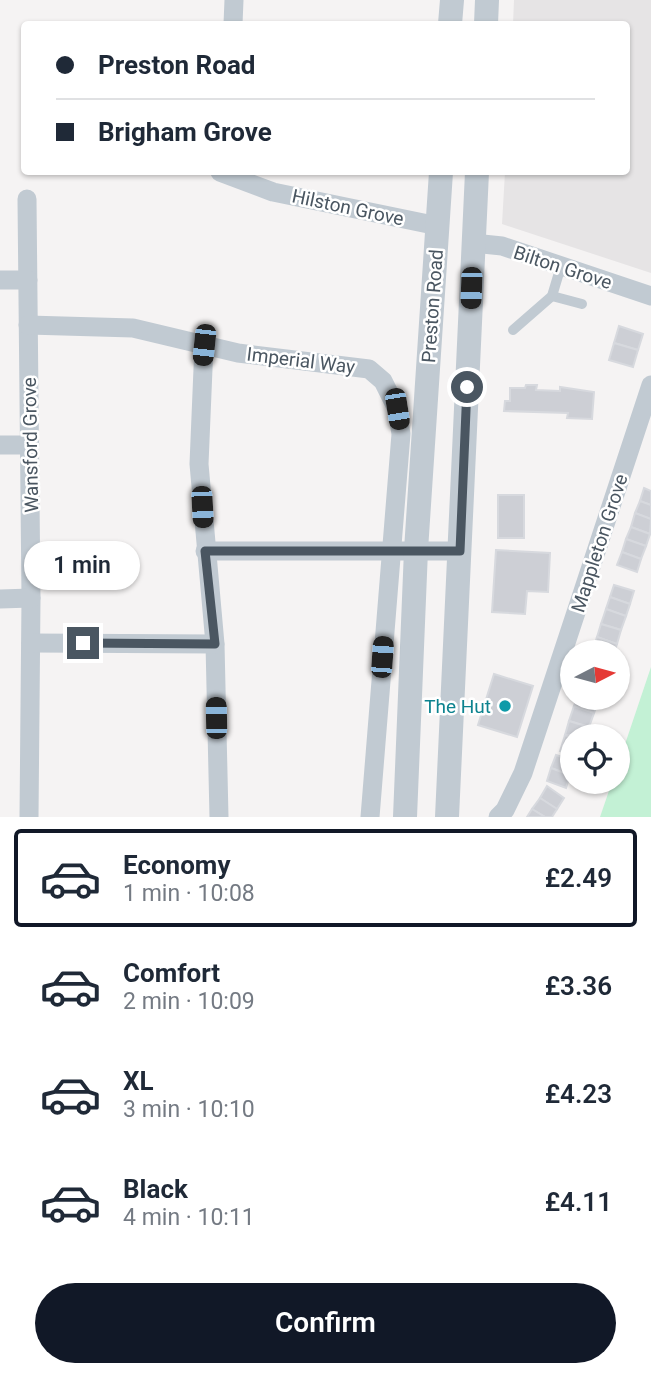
<!DOCTYPE html>
<meta charset="utf-8">
<style>
:root{--surface:#fff;--page:#f2f2f3;--text:#1f2937;--muted:#747a83;--line:#e0e1e3;--accent:#111827}
body{margin:0;font-family:Roboto,sans-serif;background:var(--page);color:var(--text);height:100vh;display:flex;flex-direction:column;font-size:26px;white-space:nowrap}
*{box-sizing:border-box;margin:0}
p{font-size:23px;color:var(--muted)}
.icon{flex:none;width:38px;height:38px;fill:none;stroke:currentColor;stroke-width:2;stroke-linecap:round;stroke-linejoin:round}
.map{position:relative;height:817px;overflow:hidden}
.drawer{display:flex;flex-direction:column;background:var(--surface);flex:1}
.drawer>*{flex:none}
.top-card{position:absolute;left:21px;top:21px;width:609px;height:154px;border-radius:7px;box-shadow:0 2px 5px #0004;display:grid;align-content:center;height:154px;padding:0 35px;background:var(--surface)}
.needle{width:46px;rotate:84deg}
.buttons{position:absolute;left:560px;top:640px;display:grid;gap:14px}
.buttons a{display:grid;place-items:center;width:70px;height:70px;border-radius:50%;background:var(--surface);box-shadow:0 2px 5px #0004;font-size:35px}
.end{position:absolute;width:32px;height:32px;margin:-16px;border:9px solid #4a5661;background:#fff;box-shadow:0 0 0 4px #fff}
.from{border-radius:50%}
.bubble{position:absolute;height:49px;border-radius:24px;background:var(--surface);box-shadow:0 2px 5px #0004;font-size:23px;font-weight:600;line-height:49px;text-align:center}
.car{position:absolute;width:21px;height:42px;margin:-21px -10px;border-radius:9px;box-shadow:0 0 5px 2px #0007;background:linear-gradient(#222 24%,#8ab4d8 0 40%,#222 0 76%,#8ab4d8 0 86%,#222 0)}
.top-card b{display:flex;align-items:center;gap:24px;height:66px;font-size:26px}
.top-card b+b{border-top:2px solid var(--line)}
.top-card i{width:18px;height:18px;background:var(--text)}
ul{padding:12px 0 0;list-style:none}
li{display:flex;align-items:center;gap:21px;height:98px;margin:0 14px 10px;padding:0 21px;border:4px solid transparent;border-radius:7px}
li div{flex:1}
li b{display:block;font-size:26px}
li em{font-style:normal;font-weight:600}
li.active{border-color:var(--accent)}
li>.icon{width:63px;height:63px;stroke-width:1.5}
.cta{display:flex;gap:14px;margin-top:auto;padding:14px 35px}
.cta a{flex:1;height:80px;border-radius:42px;background:var(--accent);color:#fff;font-size:28px;font-weight:600;line-height:80px;text-align:center}
.map>svg:first-child{display:block}
</style>
<div class="map">
<svg width="651" height="817" viewBox="0 0 651 817">
<rect width="100%" height="100%" fill="#f5f3f3"/>
<!-- education -->
<polygon fill="#e6e4e5" points="514,0 651,0 651,273 502,224 505,172 626,172 626,24 513,24"/>
<!-- green -->
<polygon fill="#c3f1d5" points="651,667 651,817 600,817 612,782 618,782 618,765"/>
<!-- building -->
<g fill="#cdcfd5" stroke="#d7d9de" stroke-width="2">
<polygon points="619,326 643,334 638,350 614,343"/>
<polygon points="614,343 638,350 633,367 609,360"/>
<polygon points="526,385 537,385 536,390 560,391 560,387 594,392 592,419 567,418 568,413 504,411 505,401 510,401 510,388 525,388"/>
<polygon points="644,488 651,491 651,505 640,501"/>
<rect x="498" y="495" width="26" height="43"/>
<polygon points="640,501 651,505 651,519 635,513"/>
<polygon points="635,513 651,519 650,534 631,527"/>
<polygon points="631,527 650,534 646,546 626,539"/>
<polygon points="626,539 646,546 641,559 622,552"/>
<polygon points="496,550 550,553 548,592 527,591 525,614 492,612"/>
<polygon points="622,552 641,559 637,572 617,565"/>
<polygon points="614,585 634,591 630,604 610,597"/>
<polygon points="610,597 630,604 626,616 606,609"/>
<polygon points="606,609 626,616 621,630 601,624"/>
<polygon points="601,624 621,630 617,644 597,637"/>
<polygon points="597,637 617,644 614,653 593,650"/>
<polygon points="494,674 533,686 517,737 478,725"/>
<polygon points="577,698 598,701 594,713 574,706"/>
<polygon points="574,706 594,713 589,727 569,721"/>
<polygon points="569,721 589,727 586,737 565,735"/>
<polygon points="565,735 572,738 572,755 560,751"/>
<polygon points="556,755 572,760 570,775 551,768"/>
<polygon points="551,768 570,775 566,788 547,781"/>
<polygon points="547,786 564,798 557,809 540,798"/>
<polygon points="540,798 557,809 552,817 545,817 532,809"/>
<polygon points="532,809 545,817 527,817"/>
</g>
<g fill="none" stroke-linecap="round" stroke-linejoin="round">
<!-- service -->
<g stroke="#c1cad2" stroke-width="10">
<polyline points="552,296 582,304"/>
<polyline points="513,330 552,296 561,266"/>
</g>
<!-- minor -->
<g stroke="#c1cad2" stroke-width="19">
<polyline points="233,24 234,0"/>
<polyline points="220,172 273,192 438,226"/>
<polyline points="27,199 31,598 29,817"/>
<polyline points="473,243 502,246 651,296"/>
<polyline points="0,280 28,280"/>
<polyline points="28,325 133,328 238,353 369,369 383,381 397,409 401,434 370,817"/>
<polyline points="204,345 199,464 215,644 219,817"/>
<polyline points="0,445 30,445"/>
<polyline points="205,551 460,551"/>
<polyline points="0,599 31,598"/>
<polyline points="31,643 215,644"/>
<polyline points="498,817 505,810 523,773 651,385"/>
</g>
<!-- tertiary -->
<g stroke="#c1cad2" stroke-width="24">
<polyline points="450,24 452,0"/>
<polyline points="486,24 487,0"/>
<polyline points="405,817 416,550 441,172"/>
<polyline points="447,817 477,172"/>
</g>
</g>
<g fill="none" stroke-linecap="round" stroke-linejoin="round">
<!-- route -->
<polyline stroke="#4a5661" stroke-width="9" points="83,643 215,644 205,551 460,551 467,387"/>
</g>
<!-- markers -->
<circle fill="#0f9aa8" stroke="#fff" stroke-width="2.5" cx="505" cy="706" r="7"/>
<g text-anchor="middle" stroke-width="5" stroke-linejoin="round" paint-order="stroke">
<!-- street labels -->
<g font-size="19" fill="#4a5661" stroke="#fff">
<text transform="translate(348 207) rotate(12)" y="7">Hilston Grove</text>
<text transform="translate(563 267) rotate(18)" y="7">Bilton Grove</text>
<text transform="translate(432 306) rotate(-86)" y="7">Preston Road</text>
<text transform="translate(301 360) rotate(7)" y="7">Imperial Way</text>
<text transform="translate(30 445) rotate(-91)" y="7">Wansford Grove</text>
<text transform="translate(599 543) rotate(-72)" y="7">Mappleton Grove</text>
</g>
<!-- culture labels -->
<g font-size="19" fill="#0d838f" stroke="#fff" text-anchor="end">
<text x="491" y="713">The Hut</text>
</g>
</g>
</svg>
<div class="buttons">
<a><svg class="needle" viewBox="-14 -14 28 28"><path d="M0-13l5 13h-10z" fill="#e53935"/><path d="M0 13l5-13h-10z" fill="#747a83"/></svg></a>
<a><svg class="icon" aria-label="locate" viewBox="0 0 24 24"><circle cx="12" cy="12" r="6"/><path d="M12 2v4M12 18v4M2 12h4M18 12h4"/></svg></a>
</div>
<i class="end from" style="left:467px;top:387px"></i>
<i class="end" style="left:83px;top:643px"></i>
<div class="bubble" style="left:24px;top:541px;width:116px">1 min</div>
<i class="car" style="left:471px;top:288px;rotate:182deg"></i>
<i class="car" style="left:204px;top:345px;rotate:186deg"></i>
<i class="car" style="left:397px;top:409px;rotate:171deg"></i>
<i class="car" style="left:202px;top:507px;rotate:177deg"></i>
<i class="car" style="left:382px;top:657px;rotate:4deg"></i>
<i class="car" style="left:216px;top:718px;rotate:359deg"></i>
<div class="top-card">
<b><i class="from"></i>Preston Road</b>
<b><i></i>Brigham Grove</b>
</div>
</div>
<section class="drawer">
<ul>
<li class="active"><svg class="icon" aria-label="car" viewBox="0 0 24 24"><path d="M5 17H2v-5l4-1 3-4h7l3 4 3 1v5h-3M9 17h6M6 11h13"/><circle cx="7" cy="17" r="2"/><circle cx="17" cy="17" r="2"/></svg><div><b>Economy</b><p>1 min · 10:08</p></div><em>£2.49</em></li>
<li><svg class="icon" aria-label="car" viewBox="0 0 24 24"><path d="M5 17H2v-5l4-1 3-4h7l3 4 3 1v5h-3M9 17h6M6 11h13"/><circle cx="7" cy="17" r="2"/><circle cx="17" cy="17" r="2"/></svg><div><b>Comfort</b><p>2 min · 10:09</p></div><em>£3.36</em></li>
<li><svg class="icon" aria-label="car" viewBox="0 0 24 24"><path d="M5 17H2v-5l4-1 3-4h7l3 4 3 1v5h-3M9 17h6M6 11h13"/><circle cx="7" cy="17" r="2"/><circle cx="17" cy="17" r="2"/></svg><div><b>XL</b><p>3 min · 10:10</p></div><em>£4.23</em></li>
<li><svg class="icon" aria-label="car" viewBox="0 0 24 24"><path d="M5 17H2v-5l4-1 3-4h7l3 4 3 1v5h-3M9 17h6M6 11h13"/><circle cx="7" cy="17" r="2"/><circle cx="17" cy="17" r="2"/></svg><div><b>Black</b><p>4 min · 10:11</p></div><em>£4.11</em></li>
</ul>
<div class="cta"><a>Confirm</a></div>
</section>
